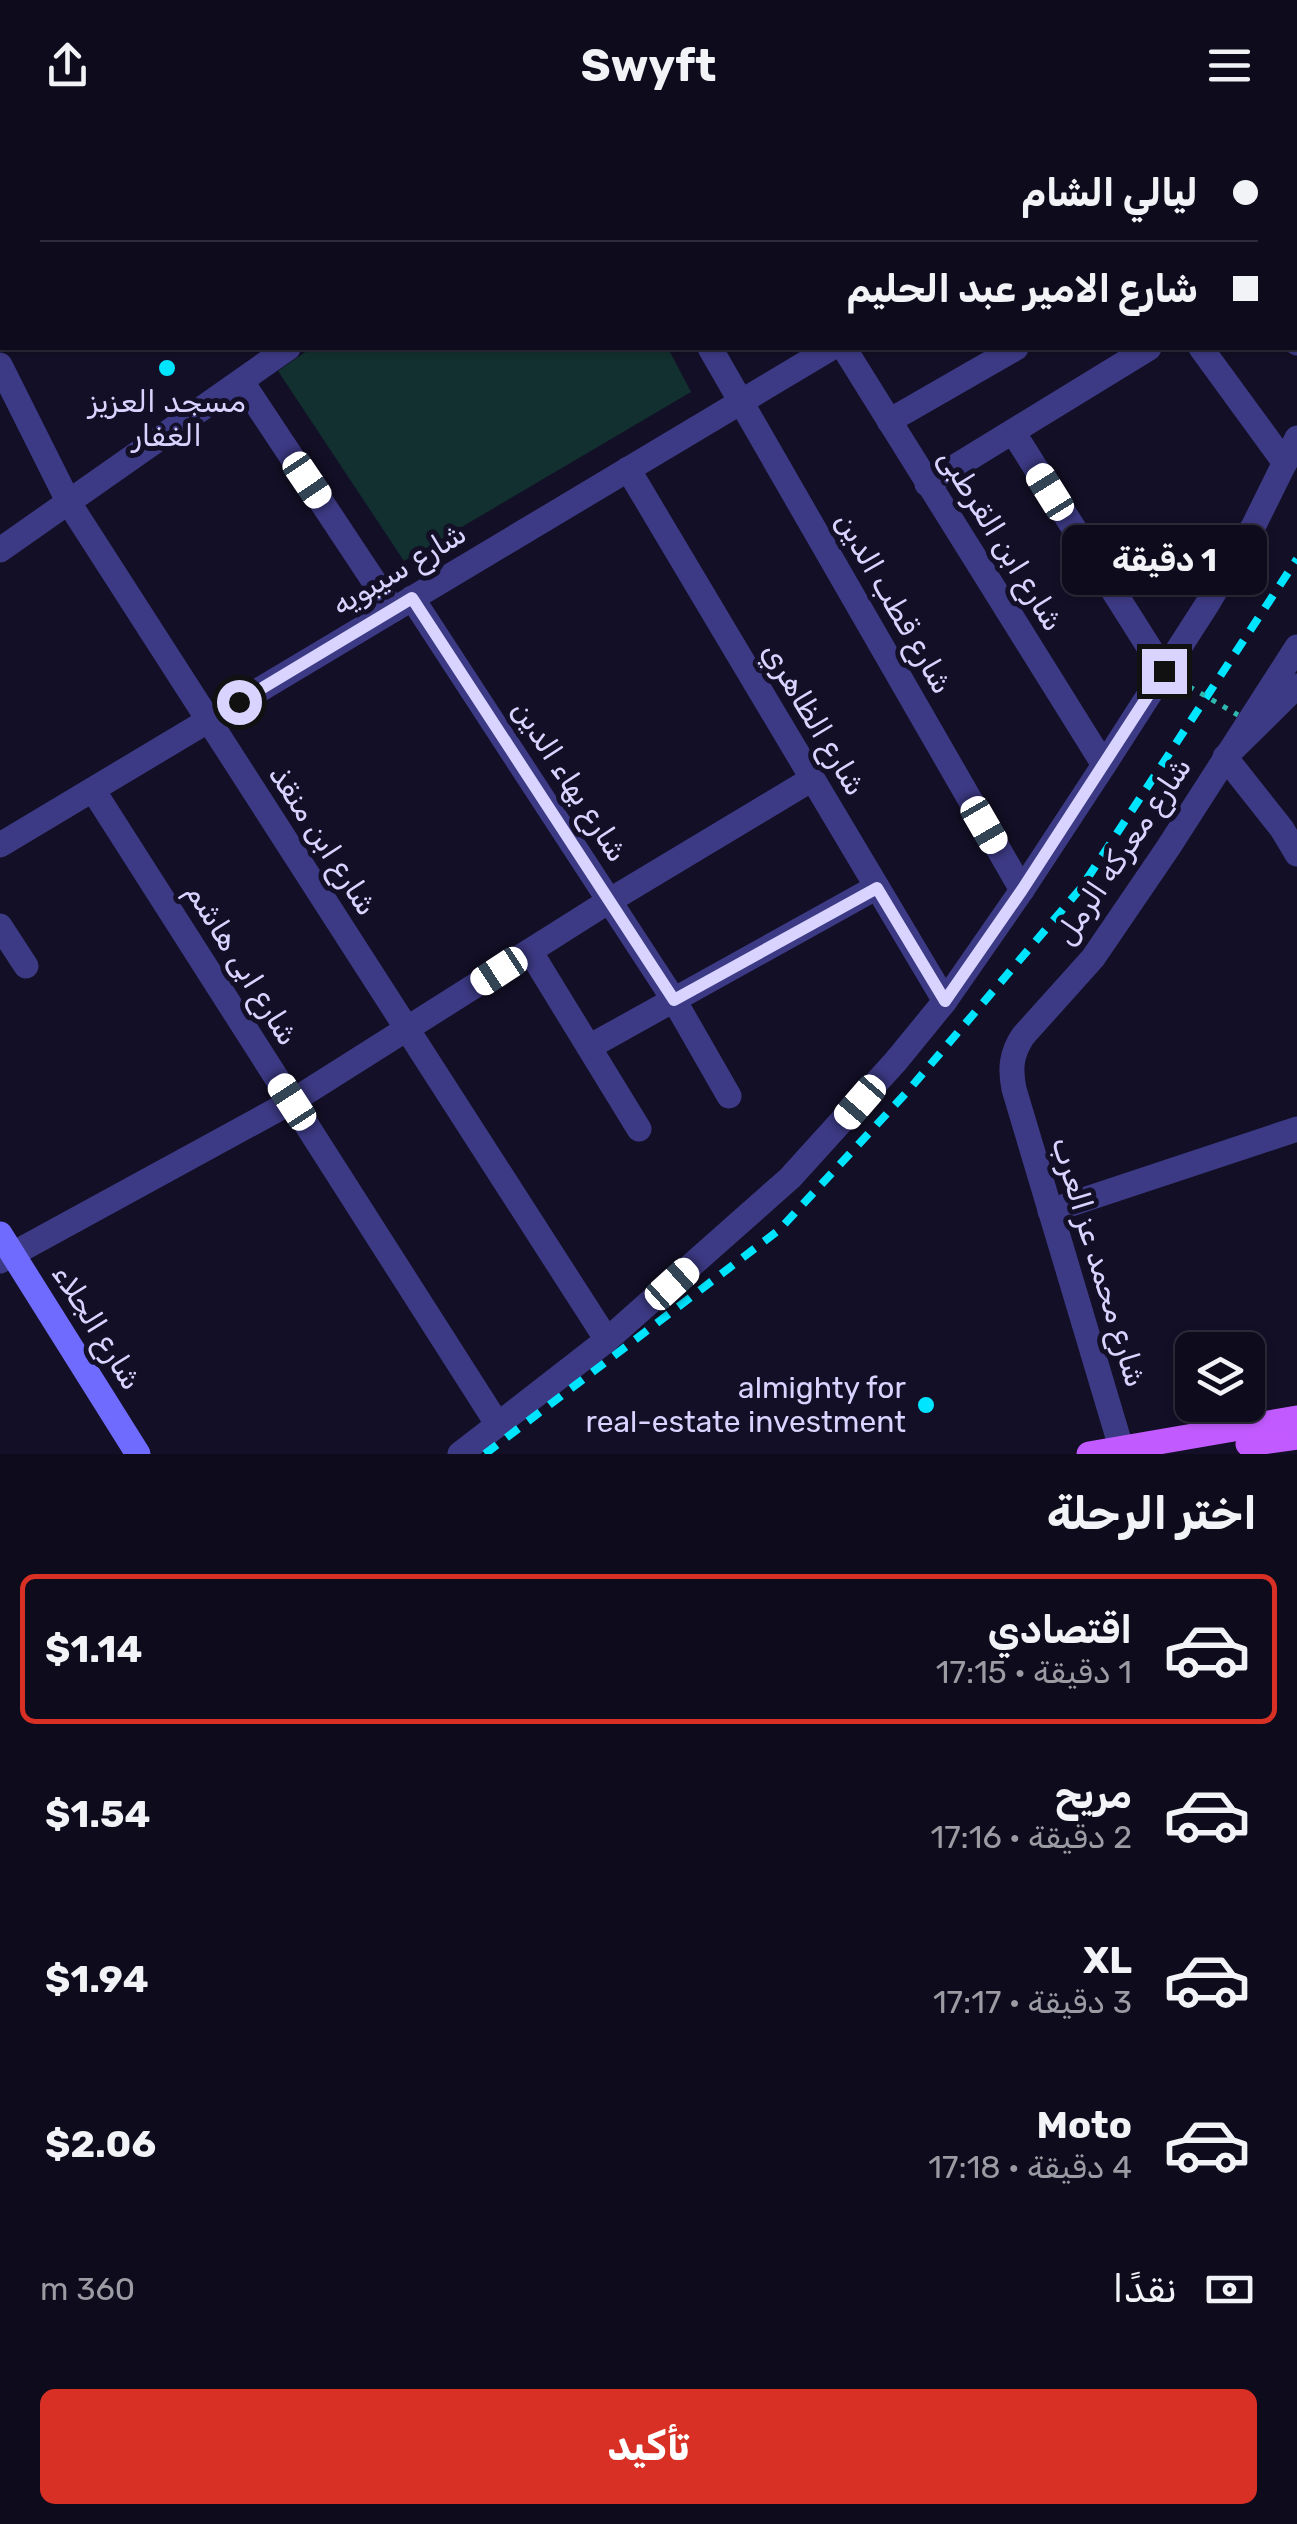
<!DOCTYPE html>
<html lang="ar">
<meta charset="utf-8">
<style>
:root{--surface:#0e0b1c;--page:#1c1929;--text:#f1f3f6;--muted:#9b9ba3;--line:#2e2b3b;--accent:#d93025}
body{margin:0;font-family:Rubik,"Noto Sans Arabic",sans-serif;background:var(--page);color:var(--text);direction:rtl;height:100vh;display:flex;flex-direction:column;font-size:38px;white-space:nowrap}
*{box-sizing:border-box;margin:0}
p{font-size:32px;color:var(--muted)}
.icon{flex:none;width:55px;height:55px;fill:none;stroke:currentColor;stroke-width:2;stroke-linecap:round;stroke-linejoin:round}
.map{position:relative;height:1324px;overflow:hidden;direction:ltr}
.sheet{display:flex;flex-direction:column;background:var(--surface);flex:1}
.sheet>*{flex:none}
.hud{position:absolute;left:0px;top:0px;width:1298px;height:220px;box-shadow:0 2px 8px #0004,0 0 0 2px var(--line);direction:rtl;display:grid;align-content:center;height:220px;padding:0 40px;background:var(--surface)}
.tools{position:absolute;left:1175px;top:1202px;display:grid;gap:20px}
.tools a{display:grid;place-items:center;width:90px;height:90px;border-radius:15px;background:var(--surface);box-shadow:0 2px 8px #0004,0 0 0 2px var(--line);font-size:50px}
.end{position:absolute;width:45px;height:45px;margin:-22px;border:12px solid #d9d4ff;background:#111;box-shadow:0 0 0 5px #111}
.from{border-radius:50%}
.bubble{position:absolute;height:70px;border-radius:15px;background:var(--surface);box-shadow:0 2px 8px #0004,0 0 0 2px var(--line);font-size:32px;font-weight:700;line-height:70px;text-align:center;direction:rtl}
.car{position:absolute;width:30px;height:60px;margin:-30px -15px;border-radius:12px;box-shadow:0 0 8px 2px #0007;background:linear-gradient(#fff 24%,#345 0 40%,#fff 0 76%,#345 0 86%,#fff 0)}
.hud b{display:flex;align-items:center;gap:35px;height:95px;font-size:38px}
.hud b+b{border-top:2px solid var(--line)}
.hud i{width:25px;height:25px;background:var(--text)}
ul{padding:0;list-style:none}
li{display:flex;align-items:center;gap:30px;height:150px;margin:0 20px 15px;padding:0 20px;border:5px solid transparent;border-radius:15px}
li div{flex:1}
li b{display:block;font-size:38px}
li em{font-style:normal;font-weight:700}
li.current{border-color:var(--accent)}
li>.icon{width:90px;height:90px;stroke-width:1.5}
h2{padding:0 40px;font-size:45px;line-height:120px}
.pay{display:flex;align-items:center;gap:25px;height:110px;padding:0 40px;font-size:38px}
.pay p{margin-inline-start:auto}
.cta{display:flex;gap:20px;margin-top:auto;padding:20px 40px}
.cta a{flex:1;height:115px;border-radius:15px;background:var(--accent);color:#fff;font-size:40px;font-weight:700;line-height:115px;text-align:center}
header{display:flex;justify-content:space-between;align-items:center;height:130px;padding:0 40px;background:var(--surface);font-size:45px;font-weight:700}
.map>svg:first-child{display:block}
</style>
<header><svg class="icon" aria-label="menu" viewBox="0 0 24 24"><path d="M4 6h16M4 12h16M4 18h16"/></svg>Swyft<svg class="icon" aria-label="share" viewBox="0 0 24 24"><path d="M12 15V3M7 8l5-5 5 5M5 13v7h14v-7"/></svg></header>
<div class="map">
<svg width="1297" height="1324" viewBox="0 0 1297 1324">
<rect width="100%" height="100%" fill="#130f26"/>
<!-- green -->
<polygon fill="#12302f" points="311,218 668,218 691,262 404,431 278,241"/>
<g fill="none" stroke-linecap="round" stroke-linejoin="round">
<!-- minor -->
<g stroke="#3d3a85" stroke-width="25">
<polyline points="300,0 301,2"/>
<polyline points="433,0 434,2"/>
<polyline points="553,0 555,2"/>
<polyline points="707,0 709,2"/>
<polyline points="826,0 828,2"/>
<polyline points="1025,0 1027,2"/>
<polyline points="159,2 164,0"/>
<polyline points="591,2 595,0"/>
<polyline points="1118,2 1122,0"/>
<polyline points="1295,27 1297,26"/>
<polyline points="1295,131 1297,130"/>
<polyline points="0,170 2,169"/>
<polyline points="1295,210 1297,213"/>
<polyline points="710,218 1022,760"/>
<polyline points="844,218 1104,635"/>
<polyline points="1201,218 1285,333"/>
<polyline points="0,235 69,373 607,1210"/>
<polyline points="242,252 393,480"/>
<polyline points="889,291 1016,218"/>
<polyline points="1013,302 1164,541"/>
<polyline points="628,339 945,871"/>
<polyline points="927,354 1149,218"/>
<polyline points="0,420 288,218"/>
<polyline points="412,468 674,870 729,966"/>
<polyline points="1297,556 1225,627 1282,699 1297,724"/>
<polyline points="93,660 498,1295"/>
<polyline points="0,715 831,218"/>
<polyline points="0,796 26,836"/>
<polyline points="530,821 639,999"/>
<polyline points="589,917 877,757"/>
<polyline points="1050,1081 1297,999"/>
<polyline points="0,1131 291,972 609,771 812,649"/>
<polyline points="460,1324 607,1210 790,1048 896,931 945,871 1022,760 1104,635 1208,473 1254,395 1297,308"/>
<path d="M 1123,1324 L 1014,959 C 1010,939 1011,924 1023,906 L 1093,828 L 1168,718 L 1297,517"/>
</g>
<!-- secondary -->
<polyline stroke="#6f6bff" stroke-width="25" points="0,1104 138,1324"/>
<!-- primary -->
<g stroke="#c25bff" stroke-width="25">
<polyline points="1248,1314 1297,1307"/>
<polyline points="1089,1324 1297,1288"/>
</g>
<!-- rail -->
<polyline stroke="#00e5ff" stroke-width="8" stroke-dasharray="15 12" stroke-linecap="butt" points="485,1324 779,1100 907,962 1081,758 1297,429"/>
<!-- path-bridge -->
<polyline stroke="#2fb8b0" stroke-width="5" stroke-dasharray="5 8" stroke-linecap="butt" points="1178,550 1238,585"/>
</g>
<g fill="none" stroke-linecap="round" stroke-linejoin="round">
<!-- route -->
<polyline stroke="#d9d4ff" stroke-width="12" points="239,572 412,468 674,870 877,758 945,871 1022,760 1164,541"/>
</g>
<!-- markers -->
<g fill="#00e5ff" stroke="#130f26" stroke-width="4">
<circle cx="167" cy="238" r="10"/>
<circle cx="926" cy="1275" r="10"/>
</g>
<g text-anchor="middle" stroke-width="10" stroke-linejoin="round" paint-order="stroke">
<!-- poi labels -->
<g font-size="30" fill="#d9d4ff" stroke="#130f26">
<text x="167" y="282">مسجد العزيز<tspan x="167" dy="34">الغفار</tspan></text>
<text x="906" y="1268" text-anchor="end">almighty for<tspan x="906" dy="34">real-estate investment</tspan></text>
</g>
<!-- street labels -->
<g font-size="30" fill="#d9d4ff" stroke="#130f26">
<text transform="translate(1001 410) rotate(58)" y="10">شارع ابن القرطبى</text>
<text transform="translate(399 439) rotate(-31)" y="10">شارع سيبويه</text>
<text transform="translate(894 473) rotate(60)" y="10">شارع قطب الدين</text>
<text transform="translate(814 589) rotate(59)" y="10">شارع الظاهري</text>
<text transform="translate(570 651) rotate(57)" y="10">شارع بهاء الدين</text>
<text transform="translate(323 710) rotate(57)" y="10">شارع ابن منقذ</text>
<text transform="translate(1123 721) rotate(-56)" y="10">شارع معركه الرمل</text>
<text transform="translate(242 834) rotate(58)" y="10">شارع ابى هاشم</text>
<text transform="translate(1099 1132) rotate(73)" y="10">شارع محمد عز العرب</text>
<text transform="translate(97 1197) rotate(58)" y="10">شارع الجلاء</text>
</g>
</g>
</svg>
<div class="tools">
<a><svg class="icon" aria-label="layers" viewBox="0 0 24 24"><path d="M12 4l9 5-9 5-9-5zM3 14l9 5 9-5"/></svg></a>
</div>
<i class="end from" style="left:239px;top:572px"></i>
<i class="end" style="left:1164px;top:541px"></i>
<div class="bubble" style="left:1062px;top:395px;width:205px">1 دقيقة</div>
<i class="car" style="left:307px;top:350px;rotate:146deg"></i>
<i class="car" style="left:1050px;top:362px;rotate:328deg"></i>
<i class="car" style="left:984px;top:695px;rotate:150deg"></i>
<i class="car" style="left:499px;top:841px;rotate:237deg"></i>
<i class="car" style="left:292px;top:972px;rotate:327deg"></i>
<i class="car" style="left:860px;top:972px;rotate:221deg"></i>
<i class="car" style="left:672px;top:1154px;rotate:48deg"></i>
<div class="hud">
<b><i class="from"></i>ليالي الشام</b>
<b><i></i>شارع الامير عبد الحليم</b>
</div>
</div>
<section class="sheet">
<h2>اختر الرحلة</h2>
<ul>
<li class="current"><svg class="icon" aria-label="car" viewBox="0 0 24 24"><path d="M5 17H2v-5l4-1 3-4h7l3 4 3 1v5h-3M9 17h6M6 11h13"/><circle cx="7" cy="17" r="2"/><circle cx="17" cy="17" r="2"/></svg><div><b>اقتصادي</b><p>1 دقيقة · 17:15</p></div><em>$1.14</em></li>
<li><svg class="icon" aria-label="car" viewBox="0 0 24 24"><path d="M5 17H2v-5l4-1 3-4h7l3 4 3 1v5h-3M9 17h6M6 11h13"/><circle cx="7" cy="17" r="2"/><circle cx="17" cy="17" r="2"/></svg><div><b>مريح</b><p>2 دقيقة · 17:16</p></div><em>$1.54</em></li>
<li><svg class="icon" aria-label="car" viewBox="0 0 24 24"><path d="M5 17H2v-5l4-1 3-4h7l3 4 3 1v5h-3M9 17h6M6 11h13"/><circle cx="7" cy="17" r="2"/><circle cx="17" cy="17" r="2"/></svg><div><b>XL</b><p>3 دقيقة · 17:17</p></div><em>$1.94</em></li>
<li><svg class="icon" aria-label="car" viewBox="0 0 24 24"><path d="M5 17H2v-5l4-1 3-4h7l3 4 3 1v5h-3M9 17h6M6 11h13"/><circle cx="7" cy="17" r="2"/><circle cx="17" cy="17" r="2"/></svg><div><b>Moto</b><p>4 دقيقة · 17:18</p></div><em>$2.06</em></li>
</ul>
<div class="pay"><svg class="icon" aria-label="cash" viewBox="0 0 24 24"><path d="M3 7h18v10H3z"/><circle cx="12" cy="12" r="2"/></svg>نقدًا<p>360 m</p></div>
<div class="cta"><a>تأكيد</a></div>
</section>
